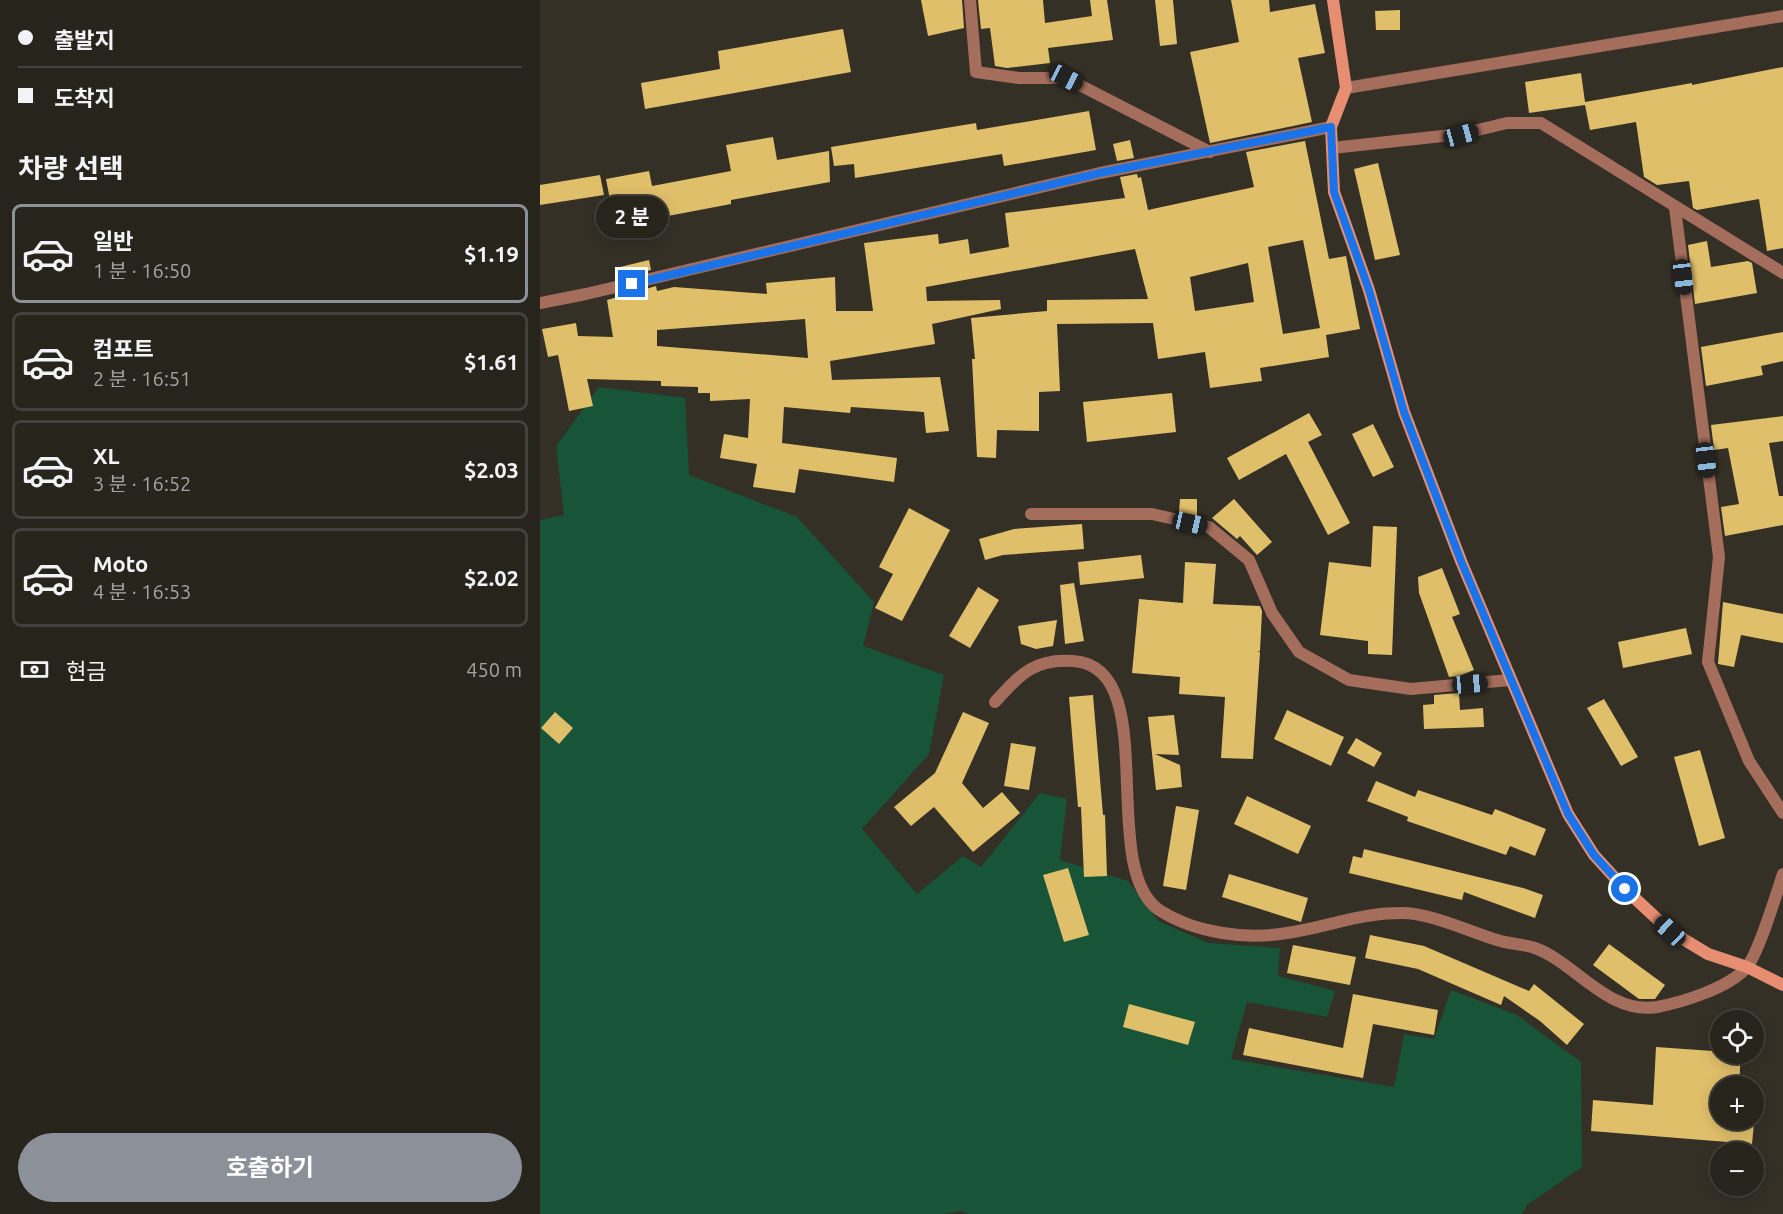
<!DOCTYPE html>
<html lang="ko">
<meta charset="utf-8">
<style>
:root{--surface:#27241c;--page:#2f2c25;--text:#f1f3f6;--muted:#a4a4a3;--line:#43413b;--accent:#8c9099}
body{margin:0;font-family:Ubuntu,"Noto Sans KR",sans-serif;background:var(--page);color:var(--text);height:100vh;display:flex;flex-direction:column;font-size:22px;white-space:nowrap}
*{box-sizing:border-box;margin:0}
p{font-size:20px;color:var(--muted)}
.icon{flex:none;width:33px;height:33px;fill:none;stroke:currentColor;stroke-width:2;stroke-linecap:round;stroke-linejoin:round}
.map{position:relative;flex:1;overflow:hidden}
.details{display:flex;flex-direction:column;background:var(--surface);width:540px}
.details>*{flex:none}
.top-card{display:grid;align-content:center;height:132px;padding:0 18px;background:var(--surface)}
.controls{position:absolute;left:1170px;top:1010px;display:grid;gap:12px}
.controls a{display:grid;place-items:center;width:54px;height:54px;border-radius:50%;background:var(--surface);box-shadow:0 3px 15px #0003,0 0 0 2px var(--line);font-size:30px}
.end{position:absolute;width:27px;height:27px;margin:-14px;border:8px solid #1a73e8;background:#fff;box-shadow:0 0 0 3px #fff}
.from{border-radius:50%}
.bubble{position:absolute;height:42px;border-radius:21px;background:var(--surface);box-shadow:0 3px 15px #0003,0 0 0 2px var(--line);font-size:20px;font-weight:700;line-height:42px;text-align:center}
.car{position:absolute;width:18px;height:36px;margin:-18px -9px;border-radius:8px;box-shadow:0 0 4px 2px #0007;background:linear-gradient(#222 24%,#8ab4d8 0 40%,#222 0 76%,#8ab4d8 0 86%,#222 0)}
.top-card b{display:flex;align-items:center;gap:21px;height:57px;font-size:22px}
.top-card b+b{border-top:2px solid var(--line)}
.top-card i{width:15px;height:15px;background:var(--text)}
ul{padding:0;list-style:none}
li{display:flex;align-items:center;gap:18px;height:99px;margin:0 12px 9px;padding:0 6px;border:3px solid var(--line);border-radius:9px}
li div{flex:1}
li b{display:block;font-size:22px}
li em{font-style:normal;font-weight:700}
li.selected{border-color:var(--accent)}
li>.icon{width:54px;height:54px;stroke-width:1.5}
h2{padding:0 18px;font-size:27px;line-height:72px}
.pay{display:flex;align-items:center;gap:15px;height:66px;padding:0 18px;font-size:22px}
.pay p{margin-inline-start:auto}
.cta{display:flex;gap:12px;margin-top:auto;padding:12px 18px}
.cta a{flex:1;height:69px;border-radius:36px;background:var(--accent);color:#fff;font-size:24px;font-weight:700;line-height:69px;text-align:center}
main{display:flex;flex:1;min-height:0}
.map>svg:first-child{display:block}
</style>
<main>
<section class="details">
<div class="top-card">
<b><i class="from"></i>출발지</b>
<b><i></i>도착지</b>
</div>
<h2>차량 선택</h2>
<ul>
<li class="selected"><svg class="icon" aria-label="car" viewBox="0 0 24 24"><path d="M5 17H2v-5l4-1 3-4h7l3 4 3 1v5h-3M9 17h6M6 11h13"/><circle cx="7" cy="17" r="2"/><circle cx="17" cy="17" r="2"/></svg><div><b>일반</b><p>1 분 · 16:50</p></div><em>$1.19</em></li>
<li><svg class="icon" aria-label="car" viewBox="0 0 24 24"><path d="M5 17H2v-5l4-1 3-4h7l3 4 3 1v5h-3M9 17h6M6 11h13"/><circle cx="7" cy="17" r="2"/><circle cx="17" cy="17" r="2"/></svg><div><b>컴포트</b><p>2 분 · 16:51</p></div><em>$1.61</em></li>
<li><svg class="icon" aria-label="car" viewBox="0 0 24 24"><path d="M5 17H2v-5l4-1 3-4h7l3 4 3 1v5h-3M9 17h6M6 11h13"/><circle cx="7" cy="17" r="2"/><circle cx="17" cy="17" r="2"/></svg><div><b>XL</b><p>3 분 · 16:52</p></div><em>$2.03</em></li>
<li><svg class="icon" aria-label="car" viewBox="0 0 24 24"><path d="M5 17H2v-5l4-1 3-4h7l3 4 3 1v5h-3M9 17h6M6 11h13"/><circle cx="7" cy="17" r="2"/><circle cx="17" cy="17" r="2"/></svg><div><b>Moto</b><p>4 분 · 16:53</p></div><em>$2.02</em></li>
</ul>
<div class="pay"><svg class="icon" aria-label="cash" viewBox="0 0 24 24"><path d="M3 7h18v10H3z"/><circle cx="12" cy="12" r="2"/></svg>현금<p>450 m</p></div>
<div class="cta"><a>호출하기</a></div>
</section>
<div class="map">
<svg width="1243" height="1214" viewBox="0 0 1243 1214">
<rect width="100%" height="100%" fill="#343026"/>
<!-- green -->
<polygon fill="#175438" points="59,387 145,398 149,475 257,517 334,602 323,646 404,675 389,754 322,829 377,894 423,856 441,867 500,793 527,799 520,860 588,881 618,921 668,943 740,948 738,976 795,991 787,1017 707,1002 691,1059 854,1087 864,1034 894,1039 911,990 977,1015 1041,1062 1042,1167 987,1205 982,1214 429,1214 421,1211 403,1214 0,1214 0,520 24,515 16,446"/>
<!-- building -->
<g fill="#e0bf6b" fill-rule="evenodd">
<polygon points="381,0 422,0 424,28 388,36"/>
<polygon points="438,0 503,0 505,23 552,16 550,0 567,0 573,40 508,48 510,63 467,68 455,66 450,28 441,29"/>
<polygon points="615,0 633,0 637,44 620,46"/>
<polygon points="691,0 729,0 730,12 775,4 785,53 758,58 772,122 670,143 650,52 699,42"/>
<polygon points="860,10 860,30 836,30 835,11"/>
<polygon points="303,29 311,72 105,109 101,83 180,69 178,51"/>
<polygon points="1243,67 1243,248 1227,251 1219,199 1157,210 1153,208 1149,181 1117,185 1104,177 1096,122 1050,130 1045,105 989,113 985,82 1041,73 1045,102 1152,83 1152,85"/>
<polygon points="549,111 556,150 464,166 462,154 315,178 314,164 294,166 291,147 436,123 437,130"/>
<polygon points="233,137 237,160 289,151 290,182 191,200 191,204 75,226 66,179 109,171 112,186 191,171 186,145"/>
<polygon points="590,140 594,158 577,161 573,144"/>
<path d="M 765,141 L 789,259 L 806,256 L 820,329 L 786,335 L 789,357 L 720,368 L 722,381 L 670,388 L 665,352 L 618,359 L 613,323 L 517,324 L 520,391 L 499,392 L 499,431 L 457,430 L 456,458 L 437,457 L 432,359 L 435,359 L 431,318 L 507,311 L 507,300 L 608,299 L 595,249 L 386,287 L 387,301 L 460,300 L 461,309 L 392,324 L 395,344 L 290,361 L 292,380 L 400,377 L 409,431 L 386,433 L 384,412 L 311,407 L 310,413 L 244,407 L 242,443 L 357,458 L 354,482 L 259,469 L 255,493 L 213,487 L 217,464 L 180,458 L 184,434 L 208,438 L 210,399 L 170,401 L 170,393 L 158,393 L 158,387 L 121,386 L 121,381 L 47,379 L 53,406 L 29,411 L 18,355 L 8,357 L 2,329 L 36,323 L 38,336 L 73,337 L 67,300 L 116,286 L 117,291 L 134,287 L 227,294 L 226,283 L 295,277 L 296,311 L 333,311 L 324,243 L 398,234 L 399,244 L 428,239 L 430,254 L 469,247 L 465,213 L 585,198 L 580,177 L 597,174 L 598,178 L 601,177 L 608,210 L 714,187 L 706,152 ZM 763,240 L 780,328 L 743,334 L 728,247 ZM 708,263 L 714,302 L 655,311 L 650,277 ZM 265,319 L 268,358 L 117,346 L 117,330 Z"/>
<polygon points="838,163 860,255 835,260 814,169"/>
<polygon points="60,175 64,195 0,205 0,185"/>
<polygon points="1167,241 1171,267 1208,261 1212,263 1217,293 1155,304 1148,245"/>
<polygon points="109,260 111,270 83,277 80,267"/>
<polygon points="1243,332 1243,361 1221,366 1223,375 1166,386 1161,347"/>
<polygon points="632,393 636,432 547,442 543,402"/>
<polygon points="769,413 782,435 768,442 810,523 788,535 746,454 699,480 687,458"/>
<polygon points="1243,416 1243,441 1229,443 1239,496 1243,496 1243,525 1185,536 1181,507 1199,504 1188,448 1174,450 1171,425"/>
<polygon points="833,424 854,467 833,477 812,434"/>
<polygon points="640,499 657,499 657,516 639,512"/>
<polygon points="694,499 732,542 717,555 700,536 697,539 672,518"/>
<polygon points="369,508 410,530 362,621 335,608 353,574 339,567"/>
<polygon points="542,524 544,549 463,555 445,560 439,539 474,529"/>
<polygon points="833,526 857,527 852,655 828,654 828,641 780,635 789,562 831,567"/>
<polygon points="601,555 604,578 540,585 538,562"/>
<polygon points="645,562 676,564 673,604 720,606 722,611 720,651 717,651 720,652 713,759 681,758 685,697 639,694 640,677 592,673 599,599 643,603"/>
<polygon points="902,568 920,614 912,617 934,670 919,676 909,677 879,593 878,577"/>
<polygon points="534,583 544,641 525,644 520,585"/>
<polygon points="438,587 459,600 430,648 409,636"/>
<polygon points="1183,602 1243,614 1243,643 1201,635 1194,667 1178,664"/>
<polygon points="517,620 513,646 496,649 481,644 478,626"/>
<polygon points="1146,628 1152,654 1083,668 1078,642"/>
<polygon points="919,693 920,710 943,708 944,727 884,729 883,705 894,704 894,695"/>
<polygon points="553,695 563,815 565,815 567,876 544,877 541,807 538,807 529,697"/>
<polygon points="1064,699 1098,757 1081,766 1047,708"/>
<polygon points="747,710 804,737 791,766 734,739"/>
<polygon points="15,712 33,728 19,744 1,728"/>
<polygon points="423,712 449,723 422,783 443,808 462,792 480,813 433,852 394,807 371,826 354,807 395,773"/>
<polygon points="634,715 639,755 615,754 640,765 642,787 616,790 608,717"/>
<polygon points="816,738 842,753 834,767 807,753"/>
<polygon points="471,743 496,747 489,790 464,786"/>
<polygon points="1160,750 1185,838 1159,846 1134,757"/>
<polygon points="836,781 875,797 878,790 952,815 955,809 1006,829 995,856 970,846 966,855 867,821 868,817 827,801"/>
<polygon points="707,796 771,826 758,854 694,824"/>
<polygon points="636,806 659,810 646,890 623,886"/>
<polygon points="824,849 983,888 1003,895 995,918 924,892 922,900 809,873 813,856 822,858"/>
<polygon points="528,868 549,935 524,942 503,875"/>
<polygon points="689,874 768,898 761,922 682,897"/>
<polygon points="830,935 884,946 989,991 994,984 1044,1024 1027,1045 1000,1021 964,996 961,1005 878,969 825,958"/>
<polygon points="1069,944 1125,985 1115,999 1099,999 1053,965"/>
<polygon points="753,945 816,957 810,985 747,973"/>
<polygon points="813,994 898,1010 894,1035 833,1024 823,1078 703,1055 709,1028 803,1048"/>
<polygon points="589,1004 655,1022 648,1045 583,1027"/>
<polygon points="1116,1047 1201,1053 1199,1086 1180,1086 1180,1119 1214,1119 1215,1113 1212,1144 1051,1131 1053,1100 1113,1105"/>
</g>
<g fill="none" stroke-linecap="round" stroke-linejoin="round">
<!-- street -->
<g stroke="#a56d5b" stroke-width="12">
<polyline points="430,0 436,72 479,78 526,78 670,152"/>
<polyline points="806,88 1243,16"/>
<polyline points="792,148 921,134 967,123 1001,123 1243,273"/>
<polyline points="1135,208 1179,557 1168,662 1209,761 1243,813"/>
<polyline points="0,303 46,294 560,173 791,127"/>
<polyline points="491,514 612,514 669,527 709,560 732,613 759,652 809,680 871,689 970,680"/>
<path d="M 455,702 C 480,675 494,658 533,661 C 624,667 556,866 619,910 C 655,933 705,940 747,933 C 789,927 817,913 861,913 C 892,913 927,931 957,940 C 969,944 983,944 995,948 C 1036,963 1068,1015 1117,1007 C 1143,1002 1189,988 1207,967 C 1219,952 1236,895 1243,874"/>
</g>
<!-- secondary -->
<polyline stroke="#e78e72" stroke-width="12" points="793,0 806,88 791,127 794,192 829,290 864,412 921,561 1028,814 1054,855 1085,889 1130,931 1168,954 1207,967 1243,985"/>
</g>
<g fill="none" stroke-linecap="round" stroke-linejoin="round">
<!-- route -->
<polyline stroke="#1a73e8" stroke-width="8" points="92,284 560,173 791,127 794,192 829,290 864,412 921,561 1028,814 1054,855 1085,889"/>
</g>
</svg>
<div class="controls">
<a><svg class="icon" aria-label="locate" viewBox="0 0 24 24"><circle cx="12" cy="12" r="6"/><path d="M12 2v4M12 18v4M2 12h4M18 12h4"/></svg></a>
<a>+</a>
<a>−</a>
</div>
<i class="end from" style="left:1085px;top:889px"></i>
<i class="end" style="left:92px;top:284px"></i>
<div class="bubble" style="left:56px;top:196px;width:72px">2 분</div>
<i class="car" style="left:526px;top:78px;rotate:118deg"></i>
<i class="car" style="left:921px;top:135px;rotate:75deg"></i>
<i class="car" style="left:1143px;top:277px;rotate:173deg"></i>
<i class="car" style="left:1166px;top:460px;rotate:173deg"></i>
<i class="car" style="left:650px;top:523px;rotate:103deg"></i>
<i class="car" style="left:930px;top:684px;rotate:85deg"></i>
<i class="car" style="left:1130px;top:931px;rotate:313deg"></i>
</div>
</main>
